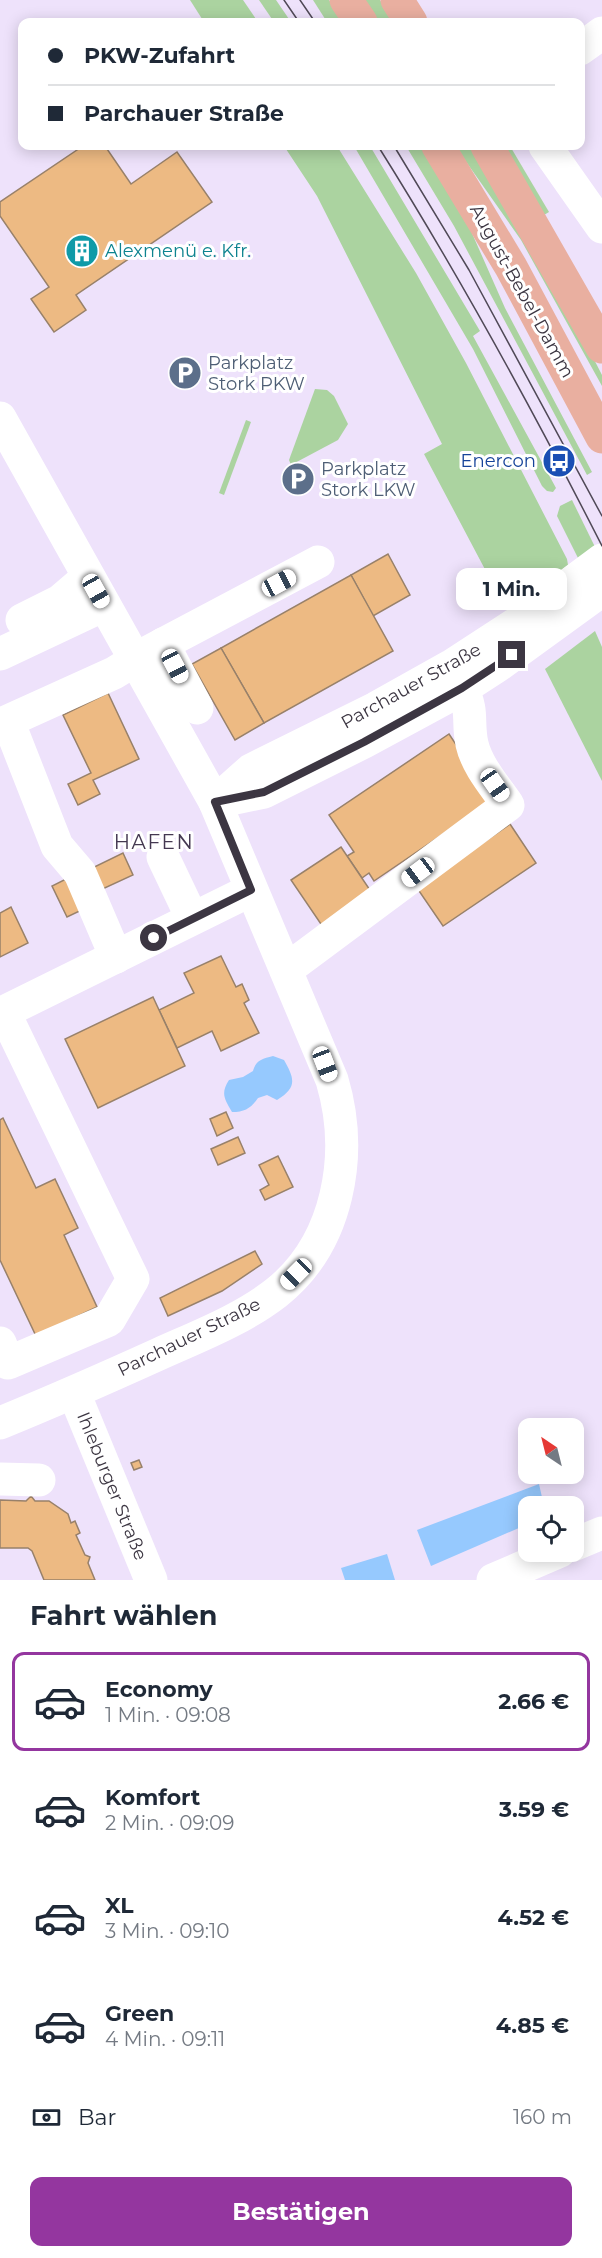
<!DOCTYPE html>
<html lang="de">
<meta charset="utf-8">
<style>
:root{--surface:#fff;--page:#f2f2f3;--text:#1f2937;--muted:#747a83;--line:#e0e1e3;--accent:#94369f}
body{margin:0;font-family:Montserrat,sans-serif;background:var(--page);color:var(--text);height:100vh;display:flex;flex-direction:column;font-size:22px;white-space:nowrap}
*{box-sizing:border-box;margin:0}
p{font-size:20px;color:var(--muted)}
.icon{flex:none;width:33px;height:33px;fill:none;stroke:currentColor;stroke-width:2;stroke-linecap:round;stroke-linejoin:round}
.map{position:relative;height:1580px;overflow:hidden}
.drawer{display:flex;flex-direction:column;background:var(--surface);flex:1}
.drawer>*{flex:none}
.banner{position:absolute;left:18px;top:18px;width:567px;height:132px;border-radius:12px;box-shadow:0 3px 15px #0003;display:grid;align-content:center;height:132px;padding:0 30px;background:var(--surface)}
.needle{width:39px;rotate:325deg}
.fabs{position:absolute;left:518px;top:1418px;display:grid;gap:12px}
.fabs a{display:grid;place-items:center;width:66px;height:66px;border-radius:12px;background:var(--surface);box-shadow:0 3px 15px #0003;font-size:30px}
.end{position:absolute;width:27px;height:27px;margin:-14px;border:8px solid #3c3642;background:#fff;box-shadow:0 0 0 3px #fff}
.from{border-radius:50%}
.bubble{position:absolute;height:42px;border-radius:12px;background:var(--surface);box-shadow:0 3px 15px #0003;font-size:20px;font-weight:700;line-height:42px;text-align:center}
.car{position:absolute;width:18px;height:36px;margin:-18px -9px;border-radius:8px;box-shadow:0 0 4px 2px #0007;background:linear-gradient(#fff 24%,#345 0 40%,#fff 0 76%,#345 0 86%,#fff 0)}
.banner b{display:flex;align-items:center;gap:21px;height:57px;font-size:22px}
.banner b+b{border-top:2px solid var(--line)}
.banner i{width:15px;height:15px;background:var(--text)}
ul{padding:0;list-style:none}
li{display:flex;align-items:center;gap:18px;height:99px;margin:0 12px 9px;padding:0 18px;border:3px solid transparent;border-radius:12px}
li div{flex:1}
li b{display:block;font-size:22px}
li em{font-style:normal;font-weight:700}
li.active{border-color:var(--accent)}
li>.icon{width:54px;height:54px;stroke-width:1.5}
h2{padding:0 30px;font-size:27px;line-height:72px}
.pay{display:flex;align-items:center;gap:15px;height:66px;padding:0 30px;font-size:22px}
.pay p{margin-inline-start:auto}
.action{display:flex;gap:12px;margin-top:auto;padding:12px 30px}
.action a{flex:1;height:69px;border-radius:12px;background:var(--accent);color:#fff;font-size:24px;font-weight:700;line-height:69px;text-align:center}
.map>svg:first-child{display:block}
</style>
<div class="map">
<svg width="602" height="1580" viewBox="0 0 602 1580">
<rect width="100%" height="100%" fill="#eee2fb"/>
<!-- green -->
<g fill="#abd3a0">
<polygon points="190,0 243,0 258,22 204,22"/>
<polygon points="259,0 276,0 291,22 274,22"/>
<polygon points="313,0 329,0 344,22 327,22"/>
<polygon points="362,0 380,0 394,22 376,22"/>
<polygon points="284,146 337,146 416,273 466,363 567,559 568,565 507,611 424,454 442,444 317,196"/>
<polygon points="354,146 370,146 480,331 473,336 556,488 553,492 547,491 542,486 473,349"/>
<polygon points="406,146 422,146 471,231 505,308 592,472 587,475 454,226"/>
<polygon points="455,146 472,146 583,338 602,375 602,386 521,240"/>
<polygon points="502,146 510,146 549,212 544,215"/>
<polygon points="315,389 327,390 334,396 348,424 338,440 291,465 289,460"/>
<polygon points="246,420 251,422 224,495 219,493"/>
<polygon points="572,500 596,549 580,562 557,516 560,506"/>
<polygon points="595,631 602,647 602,781 545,669"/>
</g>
<!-- water -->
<g fill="#96c9fe">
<path d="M 273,1056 L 284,1060 C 295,1079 297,1088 277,1100 L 267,1095 L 258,1098 C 251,1108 245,1112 232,1112 C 225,1099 220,1094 229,1080 L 243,1077 L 253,1071 C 256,1060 262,1059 273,1056 Z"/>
<polygon points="539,1484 544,1506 528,1506 528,1524 431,1566 417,1530"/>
<polygon points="387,1554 395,1580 345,1580 341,1568"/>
</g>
<!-- building -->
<g fill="#edba83" stroke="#98816a" stroke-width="1.5">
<polygon points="83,146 105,146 131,184 177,152 212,202 76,295 86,310 54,332 31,299 49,287 0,216 0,202"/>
<polygon points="388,554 410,595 373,616 351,575"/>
<polygon points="351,575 393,651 264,723 221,648"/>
<polygon points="221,648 264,723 235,740 192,664"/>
<polygon points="108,693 139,759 93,780 100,794 78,805 68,784 91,773 63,715"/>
<polygon points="449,734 493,800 374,881 369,873 362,878 347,856 354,852 329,815"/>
<polygon points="510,824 536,863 443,926 417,888"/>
<polygon points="341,847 374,896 325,930 291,880"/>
<polygon points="123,853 133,875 96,892 86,871"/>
<polygon points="70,877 86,908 67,917 52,886"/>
<polygon points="11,907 28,943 0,957 0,913"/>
<polygon points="221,956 236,987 242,984 249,1000 244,1003 259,1033 221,1051 212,1031 177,1048 159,1010 194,993 184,973"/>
<polygon points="153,997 185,1066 98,1108 65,1039"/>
<polygon points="226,1112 233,1128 217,1136 210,1119"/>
<polygon points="3,1118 36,1188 55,1179 78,1228 64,1235 97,1307 36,1336 0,1260 0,1120"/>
<polygon points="238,1137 245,1153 218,1165 211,1149"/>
<polygon points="278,1156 293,1187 265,1200 260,1190 269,1185 259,1165"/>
<polygon points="255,1251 262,1264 222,1291 168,1316 160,1298"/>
<polygon points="139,1460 142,1467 134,1470 131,1463"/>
<polygon points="31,1496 35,1501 49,1501 68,1514 71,1523 75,1521 80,1533 76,1535 85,1555 90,1557 88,1563 95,1580 44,1580 32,1551 28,1548 0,1548 0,1500 26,1501"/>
</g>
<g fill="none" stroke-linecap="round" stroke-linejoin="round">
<!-- minor -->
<g stroke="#fff" stroke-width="33">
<polyline points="580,49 602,33"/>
<polyline points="545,146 602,227"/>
<path d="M 0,418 L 215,802 L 332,1080 C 354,1154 339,1243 276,1293 C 241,1320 199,1336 159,1354 C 106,1378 54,1401 0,1423"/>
<polyline points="22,620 60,601 88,577"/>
<polyline points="163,644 197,708"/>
<polyline points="0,654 104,605"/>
<polyline points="215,802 251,770 376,708 451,666 517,623 602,560"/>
<polyline points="216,802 264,792 364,742 462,689 496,667 602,590"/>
<polyline points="163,857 192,918"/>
<polyline points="116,957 80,873 57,846 8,721 114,673 150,651 318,562"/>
<path d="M 286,970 L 508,805 C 495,786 477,766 472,744 C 467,721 474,712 462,689"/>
<polyline points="0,1017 4,1012 251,890"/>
<polyline points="0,1343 8,1363 109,1320 133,1279 4,1012"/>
<polyline points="74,1393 151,1580"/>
<polyline points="0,1479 39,1480"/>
<polyline points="573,1545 602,1533"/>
<polyline points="493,1580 560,1551"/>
</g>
<!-- major -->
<g stroke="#e9afa0" stroke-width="33">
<polyline points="346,0 361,22"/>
<polyline points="397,0 411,22"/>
<polyline points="438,146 511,267 602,437"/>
<polyline points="487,146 602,347"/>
</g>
<!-- tram -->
<g stroke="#504957" stroke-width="1.5">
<polyline points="284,0 299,22"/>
<polyline points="300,0 315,22"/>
<path d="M 378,146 C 459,275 533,410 602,546"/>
<polyline points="394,146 469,270 602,516"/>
</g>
</g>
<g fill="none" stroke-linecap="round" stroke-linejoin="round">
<!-- route -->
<polyline stroke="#3c3642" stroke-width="8" points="154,938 251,890 215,802 264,792 364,742 462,688 512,655"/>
</g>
<!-- icons -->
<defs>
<g id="building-disc" transform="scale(1.725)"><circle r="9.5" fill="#0f9aa8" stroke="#fff"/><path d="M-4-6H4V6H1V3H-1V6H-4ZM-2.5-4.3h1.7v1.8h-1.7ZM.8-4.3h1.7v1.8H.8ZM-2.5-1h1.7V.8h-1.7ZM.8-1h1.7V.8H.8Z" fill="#fff"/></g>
<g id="parking-disc" transform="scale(1.725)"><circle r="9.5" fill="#5c6f8a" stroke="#fff"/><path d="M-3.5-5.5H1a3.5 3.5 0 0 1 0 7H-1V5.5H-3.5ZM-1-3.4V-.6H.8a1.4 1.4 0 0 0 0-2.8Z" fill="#fff"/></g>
<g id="bus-disc" transform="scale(1.725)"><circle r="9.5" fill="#1a4fb4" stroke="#fff"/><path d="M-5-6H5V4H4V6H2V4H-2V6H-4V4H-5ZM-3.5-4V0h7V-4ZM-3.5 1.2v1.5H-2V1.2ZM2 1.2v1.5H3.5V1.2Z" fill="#fff"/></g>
</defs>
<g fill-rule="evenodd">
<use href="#building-disc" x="82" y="251"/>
<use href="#parking-disc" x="185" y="373"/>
<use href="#bus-disc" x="559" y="461"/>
<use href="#parking-disc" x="298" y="479"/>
</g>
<g text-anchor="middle" stroke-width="6" stroke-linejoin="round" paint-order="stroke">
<!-- culture labels -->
<g font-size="18" fill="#0d838f" stroke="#fff" text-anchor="start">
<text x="105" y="257">Alexmenü e. Kfr.</text>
</g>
<!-- street labels -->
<g font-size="18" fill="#3c3642" stroke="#fff">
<text transform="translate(522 291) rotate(61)" y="6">August-Bebel-Damm</text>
<text transform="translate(411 686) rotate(-29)" y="6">Parchauer Straße</text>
<text transform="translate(189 1337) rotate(-26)" y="6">Parchauer Straße</text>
<text transform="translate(112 1486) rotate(68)" y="6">Ihleburger Straße</text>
</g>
<!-- service labels -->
<g font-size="18" fill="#4e5e75" stroke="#fff" text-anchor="start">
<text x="208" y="369">Parkplatz<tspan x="208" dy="21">Stork PKW</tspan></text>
<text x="321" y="475">Parkplatz<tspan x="321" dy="21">Stork LKW</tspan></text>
</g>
<!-- transit labels -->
<g font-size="18" fill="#164399" stroke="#fff" text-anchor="end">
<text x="536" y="467">Enercon</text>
</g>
<!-- neighbourhood labels -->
<g font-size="20" letter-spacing="1.5" fill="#443851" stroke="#fff">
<text x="154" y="849">HAFEN</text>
</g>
</g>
</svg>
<div class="fabs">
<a><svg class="needle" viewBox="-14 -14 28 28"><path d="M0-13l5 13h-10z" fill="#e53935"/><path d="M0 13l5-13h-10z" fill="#747a83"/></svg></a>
<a><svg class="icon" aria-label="locate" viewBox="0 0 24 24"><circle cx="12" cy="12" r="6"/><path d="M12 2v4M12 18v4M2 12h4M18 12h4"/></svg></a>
</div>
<i class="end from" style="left:154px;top:938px"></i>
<i class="end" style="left:512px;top:655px"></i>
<div class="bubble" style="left:456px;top:568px;width:111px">1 Min.</div>
<i class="car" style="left:279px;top:583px;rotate:62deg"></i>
<i class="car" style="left:96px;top:591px;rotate:151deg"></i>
<i class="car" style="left:175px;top:666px;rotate:152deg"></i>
<i class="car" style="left:495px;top:785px;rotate:145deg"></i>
<i class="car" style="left:418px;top:872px;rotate:233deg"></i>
<i class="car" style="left:325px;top:1064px;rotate:159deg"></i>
<i class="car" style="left:296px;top:1274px;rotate:225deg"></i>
<div class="banner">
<b><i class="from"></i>PKW-Zufahrt</b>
<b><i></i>Parchauer Straße</b>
</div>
</div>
<section class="drawer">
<h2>Fahrt wählen</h2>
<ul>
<li class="active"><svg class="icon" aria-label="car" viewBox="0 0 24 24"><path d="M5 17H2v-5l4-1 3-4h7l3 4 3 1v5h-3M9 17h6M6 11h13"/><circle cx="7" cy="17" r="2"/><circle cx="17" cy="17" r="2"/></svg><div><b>Economy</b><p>1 Min. · 09:08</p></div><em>2.66 €</em></li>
<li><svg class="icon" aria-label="car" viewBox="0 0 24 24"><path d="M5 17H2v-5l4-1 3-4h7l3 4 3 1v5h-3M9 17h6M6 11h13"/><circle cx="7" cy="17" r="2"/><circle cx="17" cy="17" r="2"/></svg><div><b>Komfort</b><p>2 Min. · 09:09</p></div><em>3.59 €</em></li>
<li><svg class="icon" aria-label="car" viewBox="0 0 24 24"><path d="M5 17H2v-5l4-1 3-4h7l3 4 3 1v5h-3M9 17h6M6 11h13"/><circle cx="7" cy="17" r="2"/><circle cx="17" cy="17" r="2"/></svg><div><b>XL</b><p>3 Min. · 09:10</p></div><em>4.52 €</em></li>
<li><svg class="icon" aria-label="car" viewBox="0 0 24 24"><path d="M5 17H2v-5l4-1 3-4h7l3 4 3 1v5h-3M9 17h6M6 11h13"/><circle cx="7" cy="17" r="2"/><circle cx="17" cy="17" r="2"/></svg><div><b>Green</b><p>4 Min. · 09:11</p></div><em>4.85 €</em></li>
</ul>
<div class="pay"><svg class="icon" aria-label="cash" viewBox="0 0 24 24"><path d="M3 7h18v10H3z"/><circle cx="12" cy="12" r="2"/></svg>Bar<p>160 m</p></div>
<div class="action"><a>Bestätigen</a></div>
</section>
